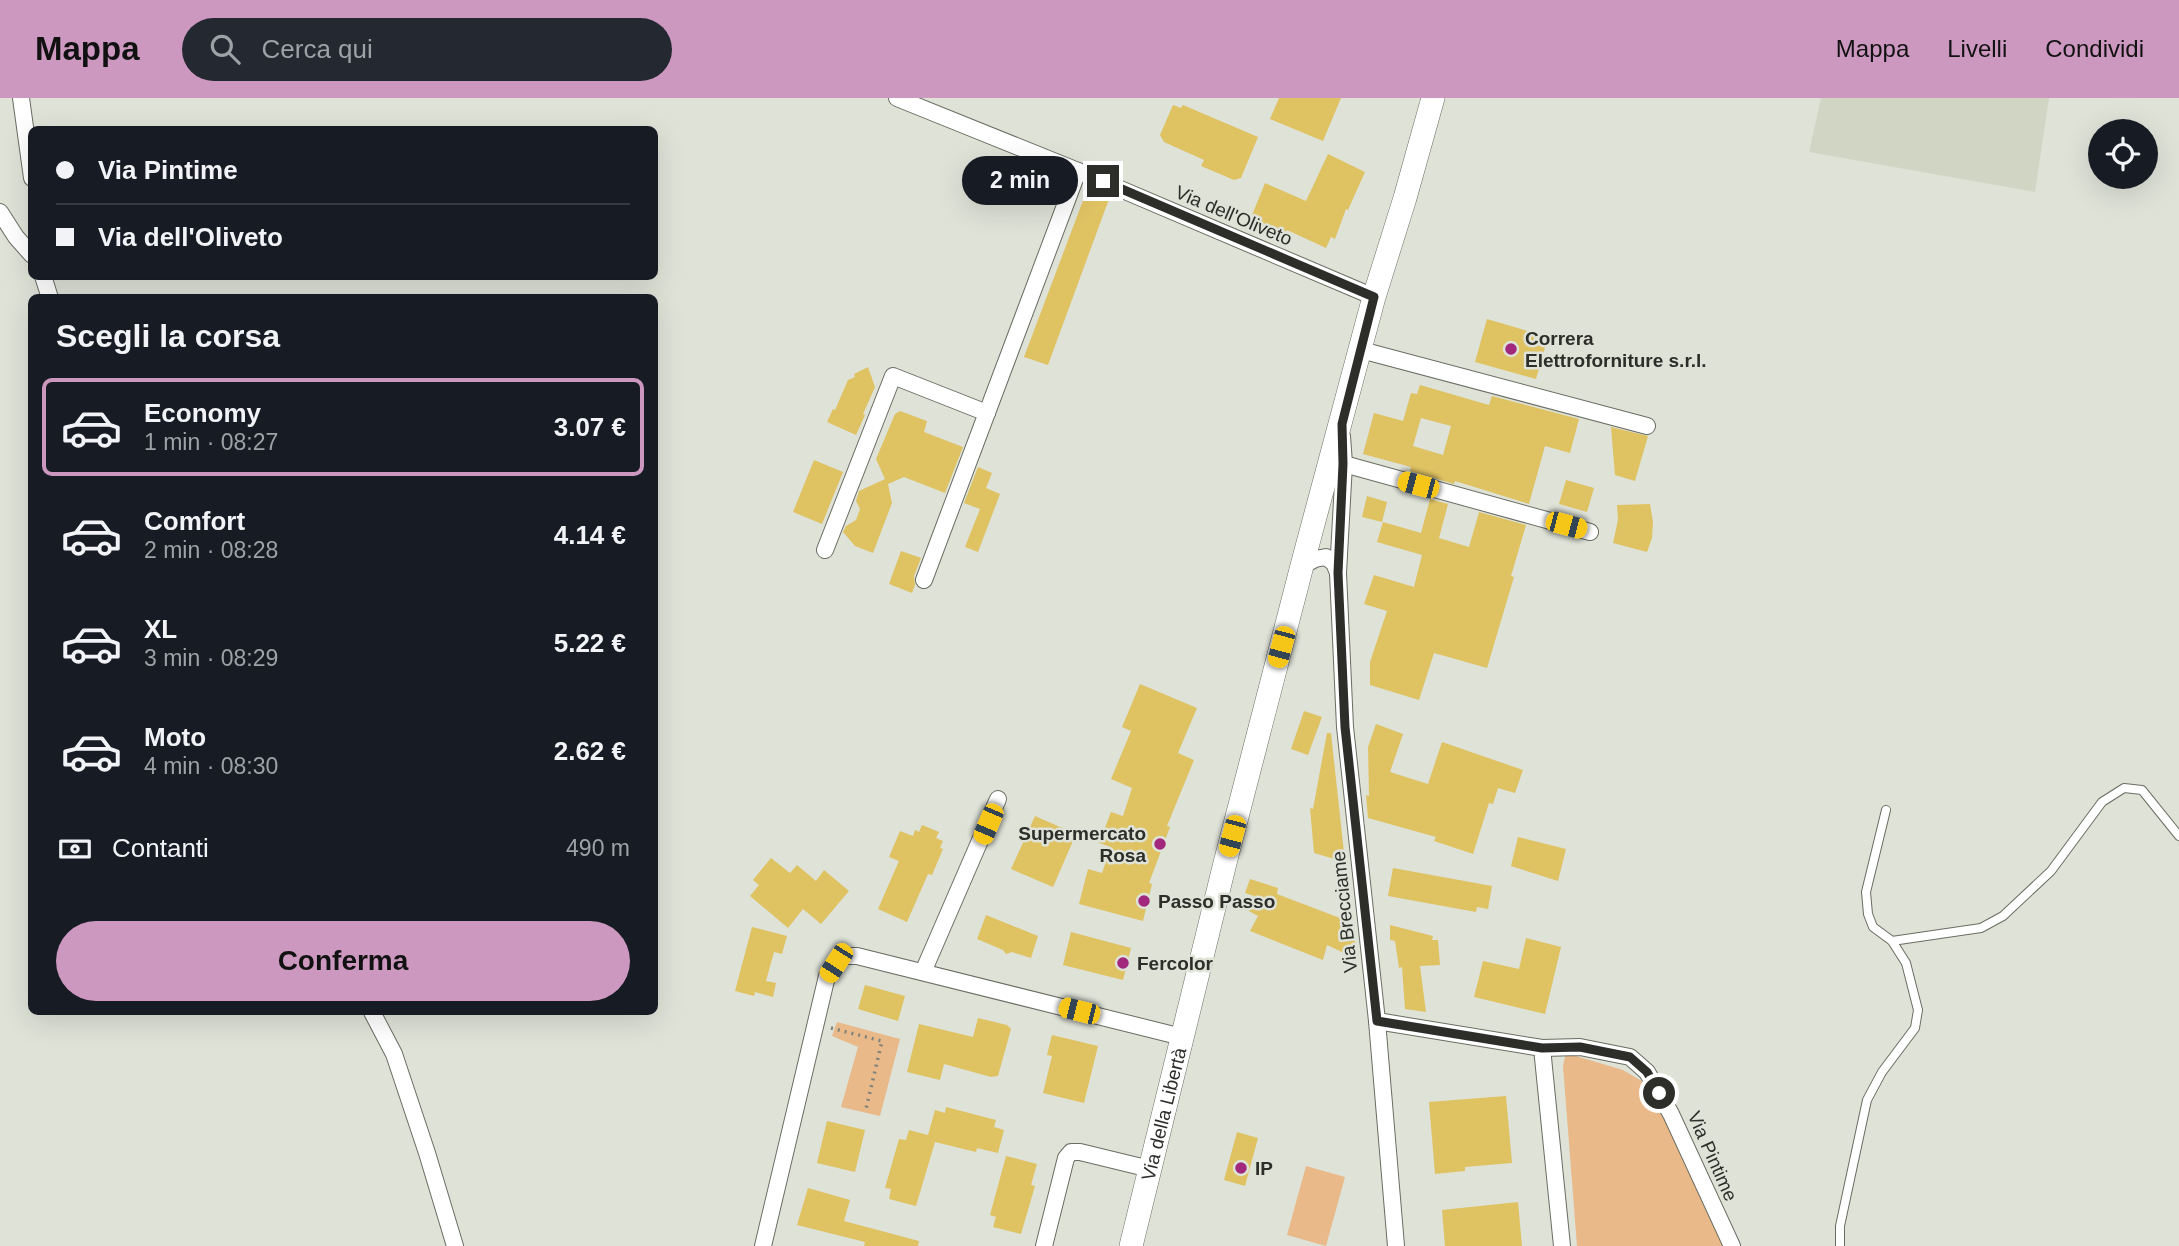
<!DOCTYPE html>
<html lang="it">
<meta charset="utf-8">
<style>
:root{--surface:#171b24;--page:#242831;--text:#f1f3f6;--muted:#9ea1a6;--line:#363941;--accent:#cd98c0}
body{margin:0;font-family:Arial,sans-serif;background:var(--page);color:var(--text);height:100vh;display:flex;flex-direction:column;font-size:26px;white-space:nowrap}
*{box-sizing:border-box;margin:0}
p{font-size:23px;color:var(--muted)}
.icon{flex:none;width:38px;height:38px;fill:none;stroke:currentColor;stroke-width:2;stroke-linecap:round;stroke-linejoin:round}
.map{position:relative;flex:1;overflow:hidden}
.drawer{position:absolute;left:28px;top:196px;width:630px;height:721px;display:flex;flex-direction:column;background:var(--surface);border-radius:10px;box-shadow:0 7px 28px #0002}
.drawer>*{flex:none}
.banner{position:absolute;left:28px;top:28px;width:630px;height:154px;border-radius:10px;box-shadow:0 7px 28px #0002;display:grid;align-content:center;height:154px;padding:0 28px;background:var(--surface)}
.buttons{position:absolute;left:2088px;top:21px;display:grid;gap:14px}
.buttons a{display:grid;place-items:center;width:70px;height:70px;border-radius:50%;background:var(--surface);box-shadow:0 7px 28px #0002;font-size:35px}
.end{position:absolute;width:32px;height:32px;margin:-16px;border:9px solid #2d2e2a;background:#fff;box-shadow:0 0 0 4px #fff}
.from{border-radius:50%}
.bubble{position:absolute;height:49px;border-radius:24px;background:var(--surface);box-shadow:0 7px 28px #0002;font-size:23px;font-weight:700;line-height:49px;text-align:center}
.car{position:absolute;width:21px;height:42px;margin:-21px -10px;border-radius:9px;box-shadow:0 0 5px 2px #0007;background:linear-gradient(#f5c518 24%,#345 0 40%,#f5c518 0 76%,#345 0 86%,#f5c518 0)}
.banner b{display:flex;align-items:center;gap:24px;height:66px;font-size:26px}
.banner b+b{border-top:2px solid var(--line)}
.banner i{width:18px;height:18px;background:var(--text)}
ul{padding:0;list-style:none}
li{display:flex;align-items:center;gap:21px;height:98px;margin:0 14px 10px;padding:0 14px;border:4px solid transparent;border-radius:10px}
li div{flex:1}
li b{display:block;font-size:26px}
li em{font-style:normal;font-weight:700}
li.selected{border-color:var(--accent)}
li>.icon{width:63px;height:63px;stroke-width:1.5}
h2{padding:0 28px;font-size:32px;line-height:84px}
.pay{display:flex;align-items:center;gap:18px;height:77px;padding:0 28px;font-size:26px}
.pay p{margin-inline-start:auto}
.cta{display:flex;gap:14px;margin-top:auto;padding:14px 28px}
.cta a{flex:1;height:80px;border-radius:42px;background:var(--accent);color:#111;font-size:28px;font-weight:700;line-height:80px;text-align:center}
header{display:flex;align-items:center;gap:42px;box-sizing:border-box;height:98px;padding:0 35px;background:var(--accent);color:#111}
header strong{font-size:33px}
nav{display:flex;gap:38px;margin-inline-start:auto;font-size:24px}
.search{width:490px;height:63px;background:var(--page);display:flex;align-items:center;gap:18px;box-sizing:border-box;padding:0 24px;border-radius:38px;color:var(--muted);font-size:26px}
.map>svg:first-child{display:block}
</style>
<header>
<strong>Mappa</strong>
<div class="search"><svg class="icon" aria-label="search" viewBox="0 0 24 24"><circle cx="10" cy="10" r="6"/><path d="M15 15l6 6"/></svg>Cerca qui</div>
<nav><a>Mappa</a><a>Livelli</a><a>Condividi</a></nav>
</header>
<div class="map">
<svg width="2179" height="1148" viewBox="0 0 2179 1148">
<rect width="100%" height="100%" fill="#dee2d7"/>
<!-- built -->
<polygon fill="#d1d6c4" points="1821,0 2049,0 2035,94 1809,54"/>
<!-- green -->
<g fill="#e9b98a">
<polygon points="837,924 900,941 880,1018 841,1009 858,949 832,938"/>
<polygon points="1566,955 1623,972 1650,988 1725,1148 1577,1148 1563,968"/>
<polygon points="1306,1068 1345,1079 1326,1148 1287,1137"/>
</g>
<!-- building -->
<g fill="#dfc262" fill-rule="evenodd">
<polygon points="1279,0 1341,0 1323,43 1270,21"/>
<polygon points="1173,7 1181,10 1183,7 1258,39 1241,80 1234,82 1201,68 1204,62 1164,44 1160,37"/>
<polygon points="1328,56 1365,74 1348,112 1346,111 1335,141 1331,139 1326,150 1287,132 1284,137 1250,122 1265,85 1306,103"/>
<polygon points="1087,92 1109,101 1048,267 1024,259"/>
<polygon points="1487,221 1548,239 1536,281 1475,264"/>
<polygon points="868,269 875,289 863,316 865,317 856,337 827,324 833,311 835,312 848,282 855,279 854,276"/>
<path d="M 1420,287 L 1489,307 L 1492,298 L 1579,321 L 1570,355 L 1545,348 L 1529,406 L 1455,383 L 1454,386 L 1410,373 L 1411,369 L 1363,356 L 1374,315 L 1403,323 L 1411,295 L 1417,296 ZM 1421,320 L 1451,328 L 1443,357 L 1413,348 Z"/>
<polygon points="900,313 927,323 924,334 963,349 945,395 904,379 888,386 892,405 873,455 855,448 843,434 846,428 856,422 860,411 856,403 859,393 885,381 876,361 895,316"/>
<polygon points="1611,329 1648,338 1635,383 1615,377"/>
<polygon points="814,362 843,374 822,426 793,414"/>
<polygon points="978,369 992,375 986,390 1000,396 978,454 965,449 980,411 964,405"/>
<polygon points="1566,382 1594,390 1587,414 1559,406"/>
<polygon points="1367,398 1387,404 1382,424 1362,419"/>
<polygon points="1430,401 1448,406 1439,440 1469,449 1479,414 1526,427 1511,478 1514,479 1487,570 1434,555 1419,602 1370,587 1370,564 1387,513 1364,506 1374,477 1414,489 1422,457 1377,444 1383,424 1421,435"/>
<polygon points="1650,406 1653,424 1652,440 1647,454 1613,445 1618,422 1617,407"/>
<polygon points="901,453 921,460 914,478 915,487 912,495 889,486"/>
<polygon points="1140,586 1197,610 1178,655 1194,662 1167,728 1170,729 1149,785 1152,786 1143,823 1079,806 1088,771 1102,775 1111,749 1099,745 1111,714 1123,718 1132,690 1111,681 1131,633 1122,629"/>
<polygon points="1304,613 1322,619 1308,657 1291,651"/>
<polygon points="1376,626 1403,636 1390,674 1428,686 1442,644 1523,672 1515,695 1498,690 1493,706 1489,705 1473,756 1434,743 1436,739 1368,720 1366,697 1369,698 1368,649"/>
<polygon points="1327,635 1331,635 1345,764 1314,755 1310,710 1313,711"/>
<polygon points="1035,718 1076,736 1053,789 1011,771"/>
<polygon points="922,727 939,734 936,740 943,743 940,750 943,751 932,777 928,776 907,824 878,811 899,763 889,759 900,733 913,738 915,732 919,734"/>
<polygon points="1518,739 1566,751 1558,783 1511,768"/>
<polygon points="771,760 790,775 797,767 816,783 824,772 849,793 821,826 803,811 788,830 750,798 759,787 753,782"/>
<polygon points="1393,770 1492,788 1488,811 1477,809 1476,814 1388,798"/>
<polygon points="1250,781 1278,790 1277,796 1353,825 1357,861 1327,847 1323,862 1250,833 1258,818 1247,812 1254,798 1245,795"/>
<polygon points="986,817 1038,838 1031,860 1012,854 1006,856 1003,852 977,841"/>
<polygon points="1390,827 1433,838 1432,842 1438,842 1440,867 1420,868 1426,914 1405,911 1402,869 1399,870 1395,843 1390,842"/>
<polygon points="752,829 787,838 782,856 774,854 766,883 776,885 773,899 755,894 754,898 735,893"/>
<polygon points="1071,834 1131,850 1123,882 1063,867"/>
<polygon points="1526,840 1561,849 1545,916 1474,899 1483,863 1519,871"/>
<polygon points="865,887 905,898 898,923 858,911"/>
<polygon points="978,920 1007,927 1011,931 998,978 991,979 944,966 940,982 907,974 919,926 973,939"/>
<polygon points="1052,937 1098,948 1084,1005 1043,995 1052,958 1047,957"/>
<polygon points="1506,998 1512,1065 1465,1069 1465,1073 1435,1076 1429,1004"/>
<polygon points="946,1009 996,1022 994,1029 1004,1032 998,1055 977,1050 976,1054 935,1044 916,1108 889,1101 891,1091 885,1090 899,1041 906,1042 909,1032 928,1037 935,1012 945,1015"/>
<polygon points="827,1023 865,1032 855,1074 817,1065"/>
<polygon points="1237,1034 1258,1040 1245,1088 1224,1082"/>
<polygon points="1006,1058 1037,1066 1031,1087 1035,1088 1021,1136 993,1129 996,1119 990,1117"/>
<polygon points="808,1090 850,1102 844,1123 919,1143 918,1148 864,1148 865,1144 797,1127"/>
<polygon points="1518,1104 1522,1148 1445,1148 1442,1112"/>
</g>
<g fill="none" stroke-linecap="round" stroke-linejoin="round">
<!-- lane casing -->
<g stroke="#6a6d63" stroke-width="10">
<g id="lane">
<polyline points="1892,843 1981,830 2003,818 2051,773 2102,704 2124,690 2142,692 2179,738"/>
<polyline points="1840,1148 1840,1128 1867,1002 1882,974 1915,930 1918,912 1906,865 1892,843 1873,829 1868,816 1866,794 1886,712"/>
</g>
</g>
<!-- street casing -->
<g stroke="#6a6d63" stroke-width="18">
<g id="street">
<polyline points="21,0 32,80"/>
<polyline points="897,0 1078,73 1374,199"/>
<polyline points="0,114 16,139 32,157"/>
<polyline points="43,178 50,200"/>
<polyline points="1361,252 1647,328"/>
<polyline points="1342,338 1344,366 1338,475 1345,629 1377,923 1396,1148"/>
<polyline points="1344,366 1590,434"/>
<polyline points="825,452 893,278 987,315"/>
<polyline points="1302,468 1315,461 1326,459 1334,465 1338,475"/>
<polyline points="924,482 1078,73"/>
<polyline points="923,874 998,701"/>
<polyline points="372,914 394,956 427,1055 455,1148"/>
<polyline points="1377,923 1542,950 1562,1148"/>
<polyline points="1542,950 1580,949 1630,959 1647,974 1671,1016 1732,1148"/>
<polyline points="763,1148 827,878 836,865 843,858 857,858 1182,939"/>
<polyline points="1044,1148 1066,1060 1071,1054 1080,1054 1150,1071"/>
</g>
</g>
<!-- secondary casing -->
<g stroke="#6a6d63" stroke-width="24">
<g id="secondary">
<path id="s1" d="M 1131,1148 L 1225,765 L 1304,460 L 1374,199 L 1405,100 L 1433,0"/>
</g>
</g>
<!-- path -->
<polyline stroke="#80837b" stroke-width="3.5" stroke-dasharray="2 5" stroke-linecap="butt" points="831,930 882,943 866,1011"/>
<!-- lane -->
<use href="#lane" stroke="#fff" stroke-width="8"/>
<!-- street -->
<use href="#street" stroke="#fff" stroke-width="16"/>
<!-- secondary -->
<use href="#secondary" stroke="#fff" stroke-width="23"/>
</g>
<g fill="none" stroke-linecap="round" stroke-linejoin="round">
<!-- route -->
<polyline stroke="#2d2e2a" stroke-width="9" points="1103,83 1374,199 1342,326 1343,366 1338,475 1345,629 1377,923 1542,950 1580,949 1630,959 1647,974 1659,995"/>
</g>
<!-- markers -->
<g fill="#a2287e" stroke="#dee2d7" stroke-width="2.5">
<circle cx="1511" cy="251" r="7"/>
<circle cx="1160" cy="746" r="7"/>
<circle cx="1144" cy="803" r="7"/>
<circle cx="1123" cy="865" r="7"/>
<circle cx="1241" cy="1070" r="7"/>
</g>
<g text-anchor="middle" stroke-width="5" stroke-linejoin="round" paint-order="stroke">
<!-- street labels -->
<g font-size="19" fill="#2d2e2a" stroke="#dee2d7">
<text transform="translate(1234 117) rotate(23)" y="7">Via dell'Oliveto</text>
<text transform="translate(1344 814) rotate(-96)" y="7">Via Brecciame</text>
<text dy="7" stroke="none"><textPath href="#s1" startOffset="136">Via della Libertà</textPath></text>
<text transform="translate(1713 1058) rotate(66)" y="7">Via Pintime</text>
</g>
<!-- poi labels -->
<g font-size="19" font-weight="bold" fill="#2d2e2a" stroke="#dee2d7" text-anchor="start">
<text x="1525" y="247">Correra<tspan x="1525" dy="22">Elettroforniture s.r.l.</tspan></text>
<text x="1146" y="742" text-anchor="end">Supermercato<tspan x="1146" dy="22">Rosa</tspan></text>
<text x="1158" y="810">Passo Passo</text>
<text x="1137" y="872">Fercolor</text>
<text x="1255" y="1077">IP</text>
</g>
</g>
</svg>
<div class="buttons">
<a><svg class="icon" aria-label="locate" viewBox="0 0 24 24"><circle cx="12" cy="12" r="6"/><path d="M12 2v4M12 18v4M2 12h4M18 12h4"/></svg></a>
</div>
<i class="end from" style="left:1659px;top:995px"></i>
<i class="end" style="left:1103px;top:83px"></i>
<div class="bubble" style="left:962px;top:58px;width:116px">2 min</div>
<i class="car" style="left:1418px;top:387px;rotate:285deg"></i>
<i class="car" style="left:1566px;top:427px;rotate:105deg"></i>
<i class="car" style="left:1281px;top:549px;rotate:195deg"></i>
<i class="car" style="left:988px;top:726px;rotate:203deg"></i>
<i class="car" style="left:1232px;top:738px;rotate:195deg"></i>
<i class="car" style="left:836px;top:865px;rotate:213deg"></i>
<i class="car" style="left:1079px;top:913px;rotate:284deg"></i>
<div class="banner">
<b><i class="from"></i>Via Pintime</b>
<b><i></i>Via dell'Oliveto</b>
</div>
<section class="drawer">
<h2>Scegli la corsa</h2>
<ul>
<li class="selected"><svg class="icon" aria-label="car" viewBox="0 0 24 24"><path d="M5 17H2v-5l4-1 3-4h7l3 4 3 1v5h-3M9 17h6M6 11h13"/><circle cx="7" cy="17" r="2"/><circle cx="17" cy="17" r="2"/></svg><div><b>Economy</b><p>1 min · 08:27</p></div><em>3.07 €</em></li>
<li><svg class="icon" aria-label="car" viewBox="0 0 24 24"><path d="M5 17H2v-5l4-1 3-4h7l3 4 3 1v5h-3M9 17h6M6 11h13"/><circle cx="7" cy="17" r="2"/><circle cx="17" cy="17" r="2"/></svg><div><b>Comfort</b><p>2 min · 08:28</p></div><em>4.14 €</em></li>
<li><svg class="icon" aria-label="car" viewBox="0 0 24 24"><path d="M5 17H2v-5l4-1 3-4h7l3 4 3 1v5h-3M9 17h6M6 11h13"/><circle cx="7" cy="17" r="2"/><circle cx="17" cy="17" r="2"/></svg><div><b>XL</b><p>3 min · 08:29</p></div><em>5.22 €</em></li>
<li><svg class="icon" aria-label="car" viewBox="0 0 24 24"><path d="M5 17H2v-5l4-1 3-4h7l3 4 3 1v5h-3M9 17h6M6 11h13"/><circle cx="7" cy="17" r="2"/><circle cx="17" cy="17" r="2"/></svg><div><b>Moto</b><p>4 min · 08:30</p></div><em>2.62 €</em></li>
</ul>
<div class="pay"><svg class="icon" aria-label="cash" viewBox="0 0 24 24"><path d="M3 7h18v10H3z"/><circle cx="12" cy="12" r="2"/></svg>Contanti<p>490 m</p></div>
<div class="cta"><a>Conferma</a></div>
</section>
</div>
